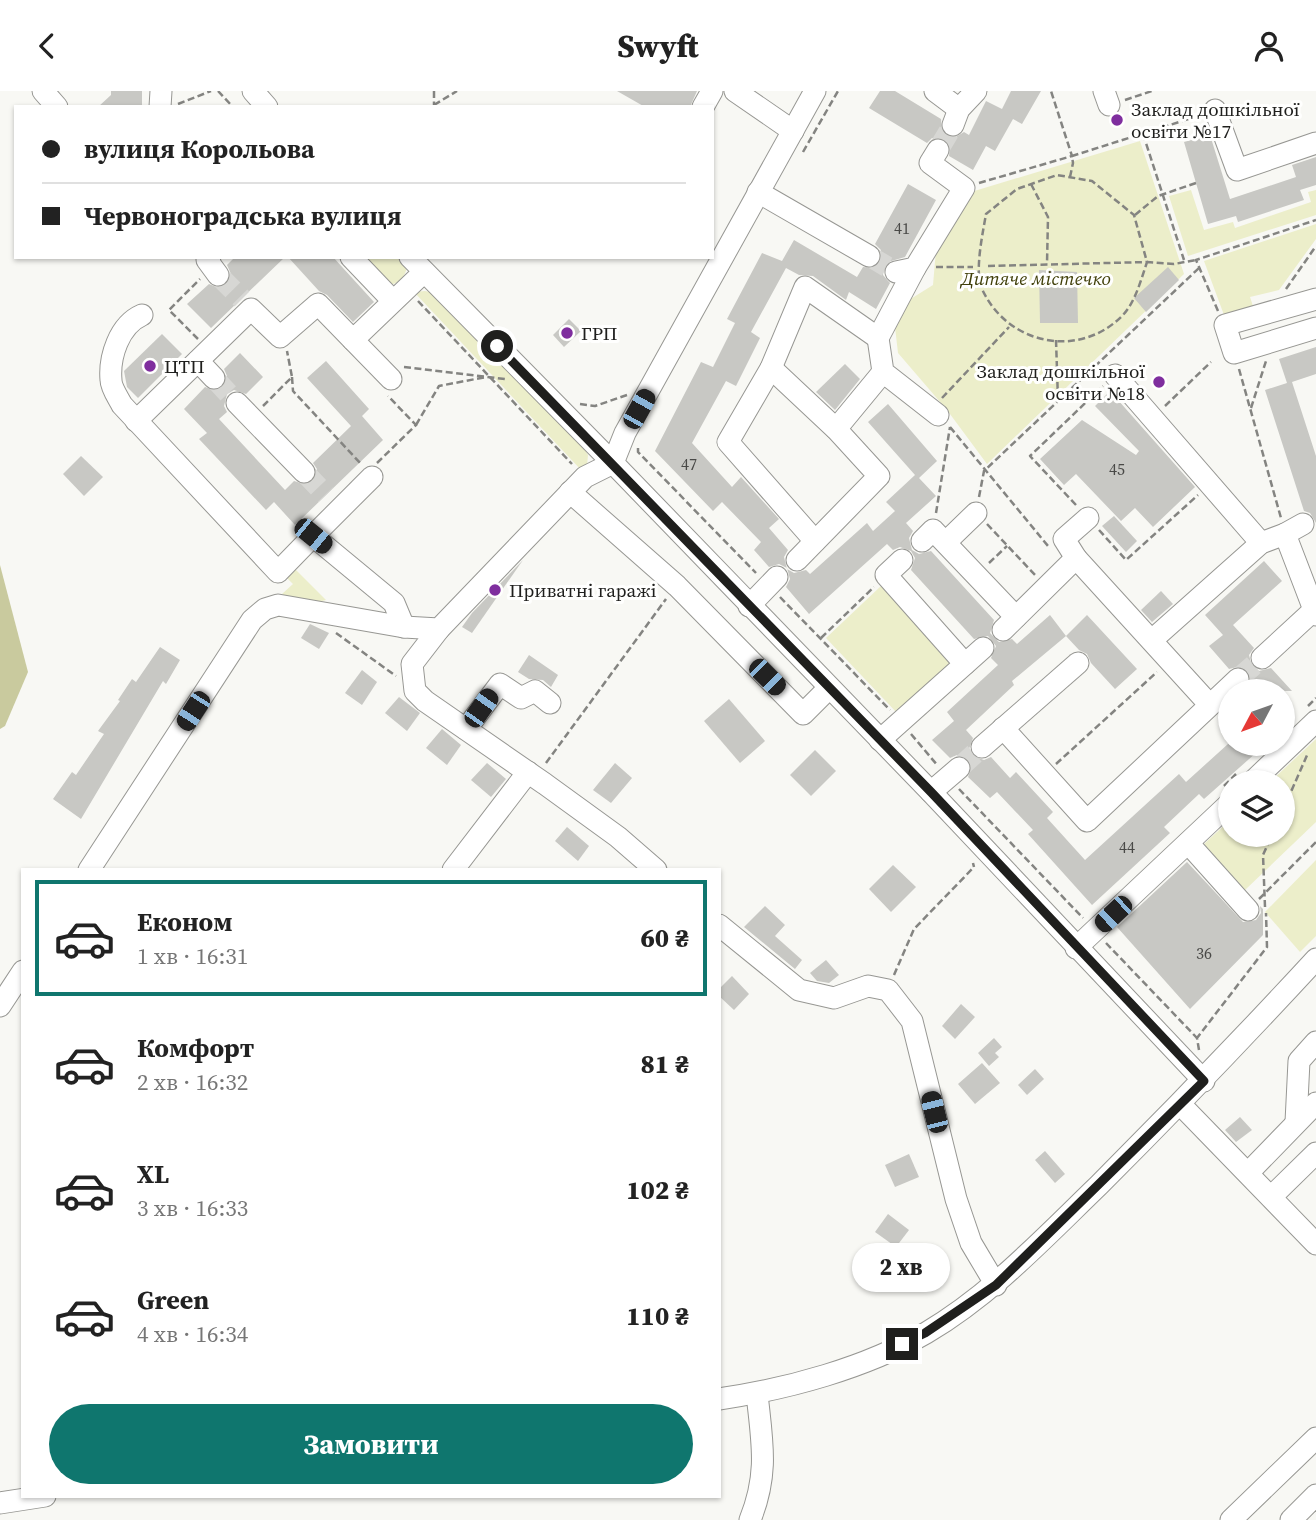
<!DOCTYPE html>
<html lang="uk">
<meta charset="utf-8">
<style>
:root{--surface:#fff;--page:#f2f2f2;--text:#222;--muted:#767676;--line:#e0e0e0;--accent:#0f766e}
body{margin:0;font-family:"Source Serif 4",serif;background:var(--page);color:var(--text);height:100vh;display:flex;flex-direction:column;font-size:26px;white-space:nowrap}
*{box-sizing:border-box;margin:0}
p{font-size:23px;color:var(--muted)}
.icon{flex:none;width:38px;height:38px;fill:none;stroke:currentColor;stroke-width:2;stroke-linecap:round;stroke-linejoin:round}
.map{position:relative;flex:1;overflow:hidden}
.drawer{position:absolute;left:21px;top:777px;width:700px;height:630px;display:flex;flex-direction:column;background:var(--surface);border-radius:0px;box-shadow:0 2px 5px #0004}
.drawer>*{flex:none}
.guide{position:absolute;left:14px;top:14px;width:700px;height:154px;border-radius:0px;box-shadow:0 2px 5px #0004;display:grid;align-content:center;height:154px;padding:0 28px;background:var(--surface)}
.needle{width:46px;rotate:229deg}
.buttons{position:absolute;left:1218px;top:588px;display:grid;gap:14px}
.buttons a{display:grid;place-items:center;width:77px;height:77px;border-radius:50%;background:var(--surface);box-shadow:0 2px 5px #0004;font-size:35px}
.end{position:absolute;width:32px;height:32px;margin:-16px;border:9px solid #1f1f1d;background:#fff;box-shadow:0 0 0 4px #fff}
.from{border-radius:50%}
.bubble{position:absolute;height:49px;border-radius:24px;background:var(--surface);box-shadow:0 2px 5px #0004;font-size:23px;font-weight:800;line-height:49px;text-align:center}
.car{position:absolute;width:21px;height:42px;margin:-21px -10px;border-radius:9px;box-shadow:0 0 5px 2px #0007;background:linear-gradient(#222 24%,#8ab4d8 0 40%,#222 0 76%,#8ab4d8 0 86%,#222 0)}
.guide b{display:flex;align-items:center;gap:24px;height:66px;font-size:26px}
.guide b+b{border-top:2px solid var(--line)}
.guide i{width:18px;height:18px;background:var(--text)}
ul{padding:12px 0 0;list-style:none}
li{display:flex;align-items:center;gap:21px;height:116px;margin:0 14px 10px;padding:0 14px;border:4px solid transparent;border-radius:0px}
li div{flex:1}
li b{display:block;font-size:26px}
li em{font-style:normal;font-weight:800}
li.active{border-color:var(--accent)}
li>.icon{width:63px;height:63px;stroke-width:1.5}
.action{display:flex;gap:14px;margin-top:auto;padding:14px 28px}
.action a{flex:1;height:80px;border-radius:42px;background:var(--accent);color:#fff;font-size:28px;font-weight:800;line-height:80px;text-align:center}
header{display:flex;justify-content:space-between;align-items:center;height:91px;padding:0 28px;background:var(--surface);font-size:32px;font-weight:800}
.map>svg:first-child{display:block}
</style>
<header><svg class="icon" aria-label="back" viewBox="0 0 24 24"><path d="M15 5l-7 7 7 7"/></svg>Swyft<svg class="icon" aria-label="person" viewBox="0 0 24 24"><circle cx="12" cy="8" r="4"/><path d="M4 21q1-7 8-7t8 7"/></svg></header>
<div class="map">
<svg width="1316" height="1429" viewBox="0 0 1316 1429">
<rect width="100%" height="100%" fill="#f8f8f4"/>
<!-- green -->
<g fill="#eceeca">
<polygon points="1140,50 1184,183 987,373 947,319 898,262 893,219 933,194 936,159 971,101"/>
<polygon points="1191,99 1204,139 1233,131 1235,137 1311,111 1308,101 1316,99 1316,124 1188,165 1169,105"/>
<polygon points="1316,133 1316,148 1279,199 1250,206 1253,215 1224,224 1204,170"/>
<path d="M 360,166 L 401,166 L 408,173 C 405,185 401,193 387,194 Z"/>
<polygon points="425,200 434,202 581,352 588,364 587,375 582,380 414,201"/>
<polygon points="293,476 326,509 304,515 282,503 293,493 284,484"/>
<polygon points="881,495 953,576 898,623 826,547"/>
<polygon points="1316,648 1316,731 1245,799 1204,753 1230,729 1230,744 1283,744 1283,691 1270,691"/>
<polygon points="1316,769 1316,845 1300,861 1265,821"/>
</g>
<!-- water -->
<polygon fill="#c9ca9e" points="0,474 28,581 5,635 0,638"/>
<!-- building -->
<g fill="#c8c8c4">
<polygon points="111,0 142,0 142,16 98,16 111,4"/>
<polygon points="617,0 697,0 690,16 645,16"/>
<polygon points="880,0 895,0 941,28 942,42 954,47 964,41 969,44 986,10 1002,18 1011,0 1041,0 1022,33 1013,28 995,60 986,55 973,79 949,65 950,53 944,48 932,47 927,52 869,17"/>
<polygon points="1210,44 1230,108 1296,86 1292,74 1316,66 1316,94 1300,99 1304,109 1238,131 1236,125 1208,133 1184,51"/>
<polygon points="908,93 936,109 905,166 888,171 884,176 883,184 890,192 876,218 849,201 846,209 813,185 799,184 786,177 751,241 760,247 736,295 726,290 692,352 732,396 741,386 779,428 769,437 788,459 784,466 787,478 794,482 806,479 810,483 867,432 873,440 895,420 886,411 915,384 868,331 888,313 937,370 919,387 936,405 906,432 913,440 909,447 912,459 919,463 931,460 994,529 990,542 999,551 1012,548 1017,553 1050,524 1066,545 1012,590 1014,594 966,639 973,647 969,658 973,665 984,669 991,666 1010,687 1016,681 1053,721 1047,727 1085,769 1179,683 1186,691 1228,653 1249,653 1257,661 1204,708 1199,703 1164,736 1170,742 1092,814 1028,743 1033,739 997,701 990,707 968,686 972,675 968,668 957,664 950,667 932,649 954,630 947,621 998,574 991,567 996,555 988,545 974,548 911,479 915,467 911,460 900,456 893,459 887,453 809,523 786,496 790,488 787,477 779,473 769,476 754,459 761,451 722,411 713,420 655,360 701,271 713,276 735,232 727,228 762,162 782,170 794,149 857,186 863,176 875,177 881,171 881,159 875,153"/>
<polygon points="235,166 285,166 211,237 187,213 209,193 219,197 226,194 231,183 227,174"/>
<polygon points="288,166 333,166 374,211 353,231 327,204 319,200"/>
<polygon points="1168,176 1179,189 1146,221 1134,207"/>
<polygon points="1039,179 1077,181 1078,232 1040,232"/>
<polygon points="569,228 581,240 564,256 553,244"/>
<polygon points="162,243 182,263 138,307 127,296 124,280"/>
<polygon points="1316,256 1316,283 1292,291 1316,365 1316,432 1310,422 1304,420 1265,299 1287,292 1279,268"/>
<polygon points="240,262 263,286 246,303 234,299 227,303 224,315 227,321 219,328 285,399 294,390 307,394 314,390 317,378 313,372 351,335 307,287 326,270 369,318 362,325 383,349 295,434 274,411 266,419 199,348 207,342 184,318 205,296 216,300 223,296 227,285 224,278"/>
<polygon points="845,273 860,288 835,319 816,301"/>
<polygon points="1110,300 1195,396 1153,436 1135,417 1121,430 1076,383 1064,394 1040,368 1082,329 1136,364 1139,360 1095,315"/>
<polygon points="81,365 103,386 84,405 63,383"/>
<polygon points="1114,425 1137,450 1126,461 1102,435"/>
<polygon points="523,469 472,542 462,536 472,522"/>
<polygon points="1264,470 1282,490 1233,534 1254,557 1249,564 1252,575 1259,580 1271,577 1292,600 1249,600 1247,598 1251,586 1248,580 1241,575 1229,578 1209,555 1223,544 1205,524"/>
<polygon points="1161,500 1173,513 1152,531 1141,519"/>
<polygon points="1087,524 1137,578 1115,598 1091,572 1087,563 1079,559 1066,545"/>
<polygon points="310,533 329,542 319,558 301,547"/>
<polygon points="160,556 180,569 166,593 163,590 81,728 53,708 72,681 76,684 104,643 98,640 120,610 118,609 132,588 136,591"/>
<polygon points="529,564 558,584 551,596 543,589 529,588 518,581"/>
<polygon points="362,579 377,591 362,614 345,602"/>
<polygon points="399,606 420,622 407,640 385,622"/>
<polygon points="729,608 765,650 740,672 704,630"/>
<polygon points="442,638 461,654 447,674 426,657"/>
<polygon points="815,659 836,680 811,705 790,684"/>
<polygon points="487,672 506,688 491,706 471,689"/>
<polygon points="615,672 632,687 611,712 593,699"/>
<polygon points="567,736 589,755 578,770 555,750"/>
<polygon points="1187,771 1243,831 1256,829 1261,822 1260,815 1263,818 1263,844 1190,918 1117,836"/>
<polygon points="893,774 916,796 891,821 869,798"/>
<polygon points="765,815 785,834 775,845 802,869 795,878 744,836"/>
<polygon points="826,869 839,884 829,892 817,890 810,882"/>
<polygon points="732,885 749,903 734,919 719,905 719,898"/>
<polygon points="961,913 975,926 955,948 942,935"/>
<polygon points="994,947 1002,956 995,962 999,966 989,975 978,962"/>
<polygon points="982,972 1000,992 975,1013 958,993"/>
<polygon points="1035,978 1044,988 1027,1004 1018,994"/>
<polygon points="1240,1026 1252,1039 1236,1051 1225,1039"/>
<polygon points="1045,1060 1065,1083 1055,1092 1035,1069"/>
<polygon points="909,1063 919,1086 895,1096 885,1074"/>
<polygon points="888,1123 909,1139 896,1156 875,1141"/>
</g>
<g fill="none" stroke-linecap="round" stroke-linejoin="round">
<!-- minor-tunnel -->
<g stroke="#d7d7d4" stroke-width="21" stroke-dasharray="21 10" stroke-linecap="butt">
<polyline points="938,59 953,34"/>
<polyline points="869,165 896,181"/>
<polyline points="218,184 242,208"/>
<polyline points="214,287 237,312"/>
<polyline points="304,381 326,404"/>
<polyline points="1238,588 1262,567"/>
<polyline points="959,677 982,656"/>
</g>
<!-- minor casing -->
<g stroke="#979793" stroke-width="23">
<g id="minor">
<polyline points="43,0 57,16"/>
<polyline points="253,0 267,16"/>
<polyline points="735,0 793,40"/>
<polyline points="815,0 625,342 613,372 931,701 1204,990"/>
<polyline points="935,0 959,18"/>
<polyline points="1104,0 1109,14"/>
<polyline points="160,16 161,0"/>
<polyline points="703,16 712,0"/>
<polyline points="1215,19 1237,79 1316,52"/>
<polyline points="953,34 959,18 976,0"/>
<polyline points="758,101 869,165"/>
<polyline points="210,166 207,169 218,184"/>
<polyline points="351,166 393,210"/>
<polyline points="915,177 878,247 883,281 938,324"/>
<polyline points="896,181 915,177 964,97 930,72 938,59"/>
<polyline points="1316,208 1225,234 1234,262 1316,237"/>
<path d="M 142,224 C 119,234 109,266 111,289 C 111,297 119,308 122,314 L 278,481 L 313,445 L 394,512 L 404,536"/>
<polyline points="353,249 391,288"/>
<polyline points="198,270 214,287"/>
<polyline points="771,277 836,338 879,385 797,469"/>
<polyline points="1115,284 1261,452"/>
<polyline points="237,312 304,381"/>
<polyline points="136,330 251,218 280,246 318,213 353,249 424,181"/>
<polyline points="836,338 883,281"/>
<polyline points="570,401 677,495 803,623 829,597"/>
<polyline points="1303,433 1285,443 1316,524"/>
<polyline points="313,445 372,386"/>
<polyline points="815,450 728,351 771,277 805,196 878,247"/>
<polyline points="922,450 933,439 1016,526"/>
<polyline points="946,451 976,422"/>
<polyline points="1076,467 1064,448 1088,427"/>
<polyline points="902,469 886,484 965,573"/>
<polyline points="749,515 777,486"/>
<polyline points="439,538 412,573 415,600 425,610 545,693 618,746 656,779"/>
<polyline points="1003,539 1076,467 1209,613"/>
<polyline points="1152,549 1261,452 1285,443"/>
<polyline points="1262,567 1313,520"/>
<polyline points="1003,637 1087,730 1238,588"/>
<polyline points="466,638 500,593 521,607 535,600 550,612"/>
<polyline points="880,649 983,557"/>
<polyline points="982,656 1078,572"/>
<polyline points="1252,691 1316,630"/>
<polyline points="931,701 959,677"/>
<polyline points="1188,752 1248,819"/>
<polyline points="89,779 252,529 265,518 278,514 404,536 439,538 585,386 613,372 410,166"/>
<polyline points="453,779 528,681"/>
<polyline points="719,834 799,899 834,907 868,895 888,899 912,930 956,1108 971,1152 996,1194"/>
<polyline points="1076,857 1230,712"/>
<polyline points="0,915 23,880"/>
<polyline points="1180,1013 1316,1153"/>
<polyline points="1296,1031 1299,970 1316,951"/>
<polyline points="1248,1082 1316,1012"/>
<polyline points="1271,1106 1316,1062"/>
<path d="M 719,1308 C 788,1298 865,1277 926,1242 C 992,1203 1044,1147 1099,1094 C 1173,1020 1245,945 1316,868"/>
<polyline points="0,1412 45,1405"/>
<path d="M 750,1429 C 769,1382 762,1351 757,1303"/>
<polyline points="1231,1429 1316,1347"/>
<polyline points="1291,1429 1316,1404"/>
</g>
</g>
<!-- path -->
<g stroke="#848481" stroke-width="2.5" stroke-dasharray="7 3.5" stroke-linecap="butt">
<polyline points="218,0 233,16"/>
<polyline points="434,0 434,16"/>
<polyline points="1125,9 1152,0"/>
<polyline points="178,13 211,0"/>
<polyline points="434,14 457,0"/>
<polyline points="1143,43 1184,169"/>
<polyline points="803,61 838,0"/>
<polyline points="1070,86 1073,72 1072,65 1198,25"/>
<polyline points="979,92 1072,65 1051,0"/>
<polyline points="1031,93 1048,126 1047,173"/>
<polyline points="1135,124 1158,105 1196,92"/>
<path d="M 988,175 L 1147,171 C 1141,189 1135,212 1122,225 C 1078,269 1007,253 982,198 C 974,182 983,141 986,123 L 1017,98 L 1057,84 L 1092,90 L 1134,124 L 1147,171 L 1174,173 L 1196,169"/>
<polyline points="936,176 973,176"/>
<polyline points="1286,198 1316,155"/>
<polyline points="418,210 572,373"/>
<polyline points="1218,220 1196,169 1316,129"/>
<polyline points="198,248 169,219 200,188"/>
<polyline points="1056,249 1058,309"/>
<polyline points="404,276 505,288"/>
<polyline points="1239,278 1281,427"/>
<polyline points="292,286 293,300 362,374"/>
<polyline points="942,307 1009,236"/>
<polyline points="580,313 595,315 627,304"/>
<polyline points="263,315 292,286 287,260"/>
<polyline points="1165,315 1211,271"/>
<polyline points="1251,317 1266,270"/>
<polyline points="416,334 439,295 486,286"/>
<polyline points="950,336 1048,455"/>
<polyline points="638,357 638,361 756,482"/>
<polyline points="377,372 416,334 388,305"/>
<polyline points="979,406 984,380 1199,177"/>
<polyline points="1076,414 1030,365 1103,295"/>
<polyline points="936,422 950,336"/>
<polyline points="987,433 1035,484"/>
<polyline points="1099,439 1126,469 1198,404"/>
<polyline points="989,472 1007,455"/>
<polyline points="780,506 890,619"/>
<polyline points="336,542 396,585"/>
<polyline points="821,547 874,496"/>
<polyline points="1308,615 1316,607"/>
<polyline points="911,643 938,675"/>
<polyline points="546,672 666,508"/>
<polyline points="1056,673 1157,581"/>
<polyline points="1224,695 1236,683"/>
<polyline points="959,698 1083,827"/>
<polyline points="1283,719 1308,662"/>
<polyline points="1259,808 1316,751"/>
<polyline points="1265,816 1263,764 1272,744"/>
<polyline points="1106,852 1197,947"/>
<polyline points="894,884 914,838 974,776 973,772"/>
<polyline points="1199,959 1197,947 1267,856 1266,822"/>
</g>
<!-- minor -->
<use href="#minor" stroke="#fff" stroke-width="21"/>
</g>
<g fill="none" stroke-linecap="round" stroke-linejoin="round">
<!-- route -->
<polyline stroke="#1f1f1d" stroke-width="9" points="497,255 931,701 1204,990 996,1194 925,1242 902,1253"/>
</g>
<!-- markers -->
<g fill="#7f2e9e" stroke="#fffffe" stroke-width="2.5">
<circle cx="1117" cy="29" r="7"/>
<circle cx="567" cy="242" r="7"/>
<circle cx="150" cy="275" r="7"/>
<circle cx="1159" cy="291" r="7"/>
<circle cx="495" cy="499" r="7"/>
</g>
<g text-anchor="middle" stroke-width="6" stroke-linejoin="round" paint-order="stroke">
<!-- number labels -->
<g font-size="16" fill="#494947">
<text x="902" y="143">41</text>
<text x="689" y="379">47</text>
<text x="1117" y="384">45</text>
<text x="1127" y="762">44</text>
<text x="1204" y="868">36</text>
</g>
<!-- poi labels -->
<g font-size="19" fill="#1f1f1d" stroke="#fffffe" text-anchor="start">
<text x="1131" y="25">Заклад дошкільної<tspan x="1131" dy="22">освіти №17</tspan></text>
<text x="581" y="249">ГРП</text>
<text x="164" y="282">ЦТП</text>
<text x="1145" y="287" text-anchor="end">Заклад дошкільної<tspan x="1145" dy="22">освіти №18</tspan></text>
<text x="509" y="506">Приватні гаражі</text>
</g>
<!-- park labels -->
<g font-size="19" font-style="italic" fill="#403f09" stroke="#fffffe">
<text x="1036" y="194">Дитяче містечко</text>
</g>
</g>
</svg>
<div class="buttons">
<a><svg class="needle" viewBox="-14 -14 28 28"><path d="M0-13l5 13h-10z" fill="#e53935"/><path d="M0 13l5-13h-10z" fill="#767676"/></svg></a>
<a><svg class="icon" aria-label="layers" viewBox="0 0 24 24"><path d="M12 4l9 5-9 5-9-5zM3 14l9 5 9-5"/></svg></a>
</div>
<i class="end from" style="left:497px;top:255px"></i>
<i class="end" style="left:902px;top:1253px"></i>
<div class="bubble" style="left:852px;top:1152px;width:98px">2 хв</div>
<i class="car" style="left:639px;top:318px;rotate:29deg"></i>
<i class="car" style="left:313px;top:445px;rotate:129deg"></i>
<i class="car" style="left:767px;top:586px;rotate:135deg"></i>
<i class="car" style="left:481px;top:617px;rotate:35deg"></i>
<i class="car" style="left:193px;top:620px;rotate:213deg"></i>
<i class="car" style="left:1113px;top:823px;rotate:227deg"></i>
<i class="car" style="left:934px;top:1021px;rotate:346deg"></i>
<div class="guide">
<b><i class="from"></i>вулиця Корольова</b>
<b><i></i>Червоноградська вулиця</b>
</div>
<section class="drawer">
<ul>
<li class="active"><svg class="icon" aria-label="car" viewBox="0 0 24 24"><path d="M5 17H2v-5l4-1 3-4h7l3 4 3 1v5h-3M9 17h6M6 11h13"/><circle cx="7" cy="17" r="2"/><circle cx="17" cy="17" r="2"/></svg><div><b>Економ</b><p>1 хв · 16:31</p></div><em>60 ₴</em></li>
<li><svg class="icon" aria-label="car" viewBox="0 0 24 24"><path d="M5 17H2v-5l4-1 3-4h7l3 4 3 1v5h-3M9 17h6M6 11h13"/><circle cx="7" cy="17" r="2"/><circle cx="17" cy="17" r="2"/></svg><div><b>Комфорт</b><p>2 хв · 16:32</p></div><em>81 ₴</em></li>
<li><svg class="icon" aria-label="car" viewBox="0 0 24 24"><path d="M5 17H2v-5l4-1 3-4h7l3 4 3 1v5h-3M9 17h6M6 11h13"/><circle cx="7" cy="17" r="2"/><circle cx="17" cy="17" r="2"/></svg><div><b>XL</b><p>3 хв · 16:33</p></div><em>102 ₴</em></li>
<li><svg class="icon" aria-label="car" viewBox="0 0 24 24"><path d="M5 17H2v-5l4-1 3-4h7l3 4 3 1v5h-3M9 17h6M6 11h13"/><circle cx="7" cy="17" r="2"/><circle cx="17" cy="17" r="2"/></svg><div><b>Green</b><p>4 хв · 16:34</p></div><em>110 ₴</em></li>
</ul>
<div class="action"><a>Замовити</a></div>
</section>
</div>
